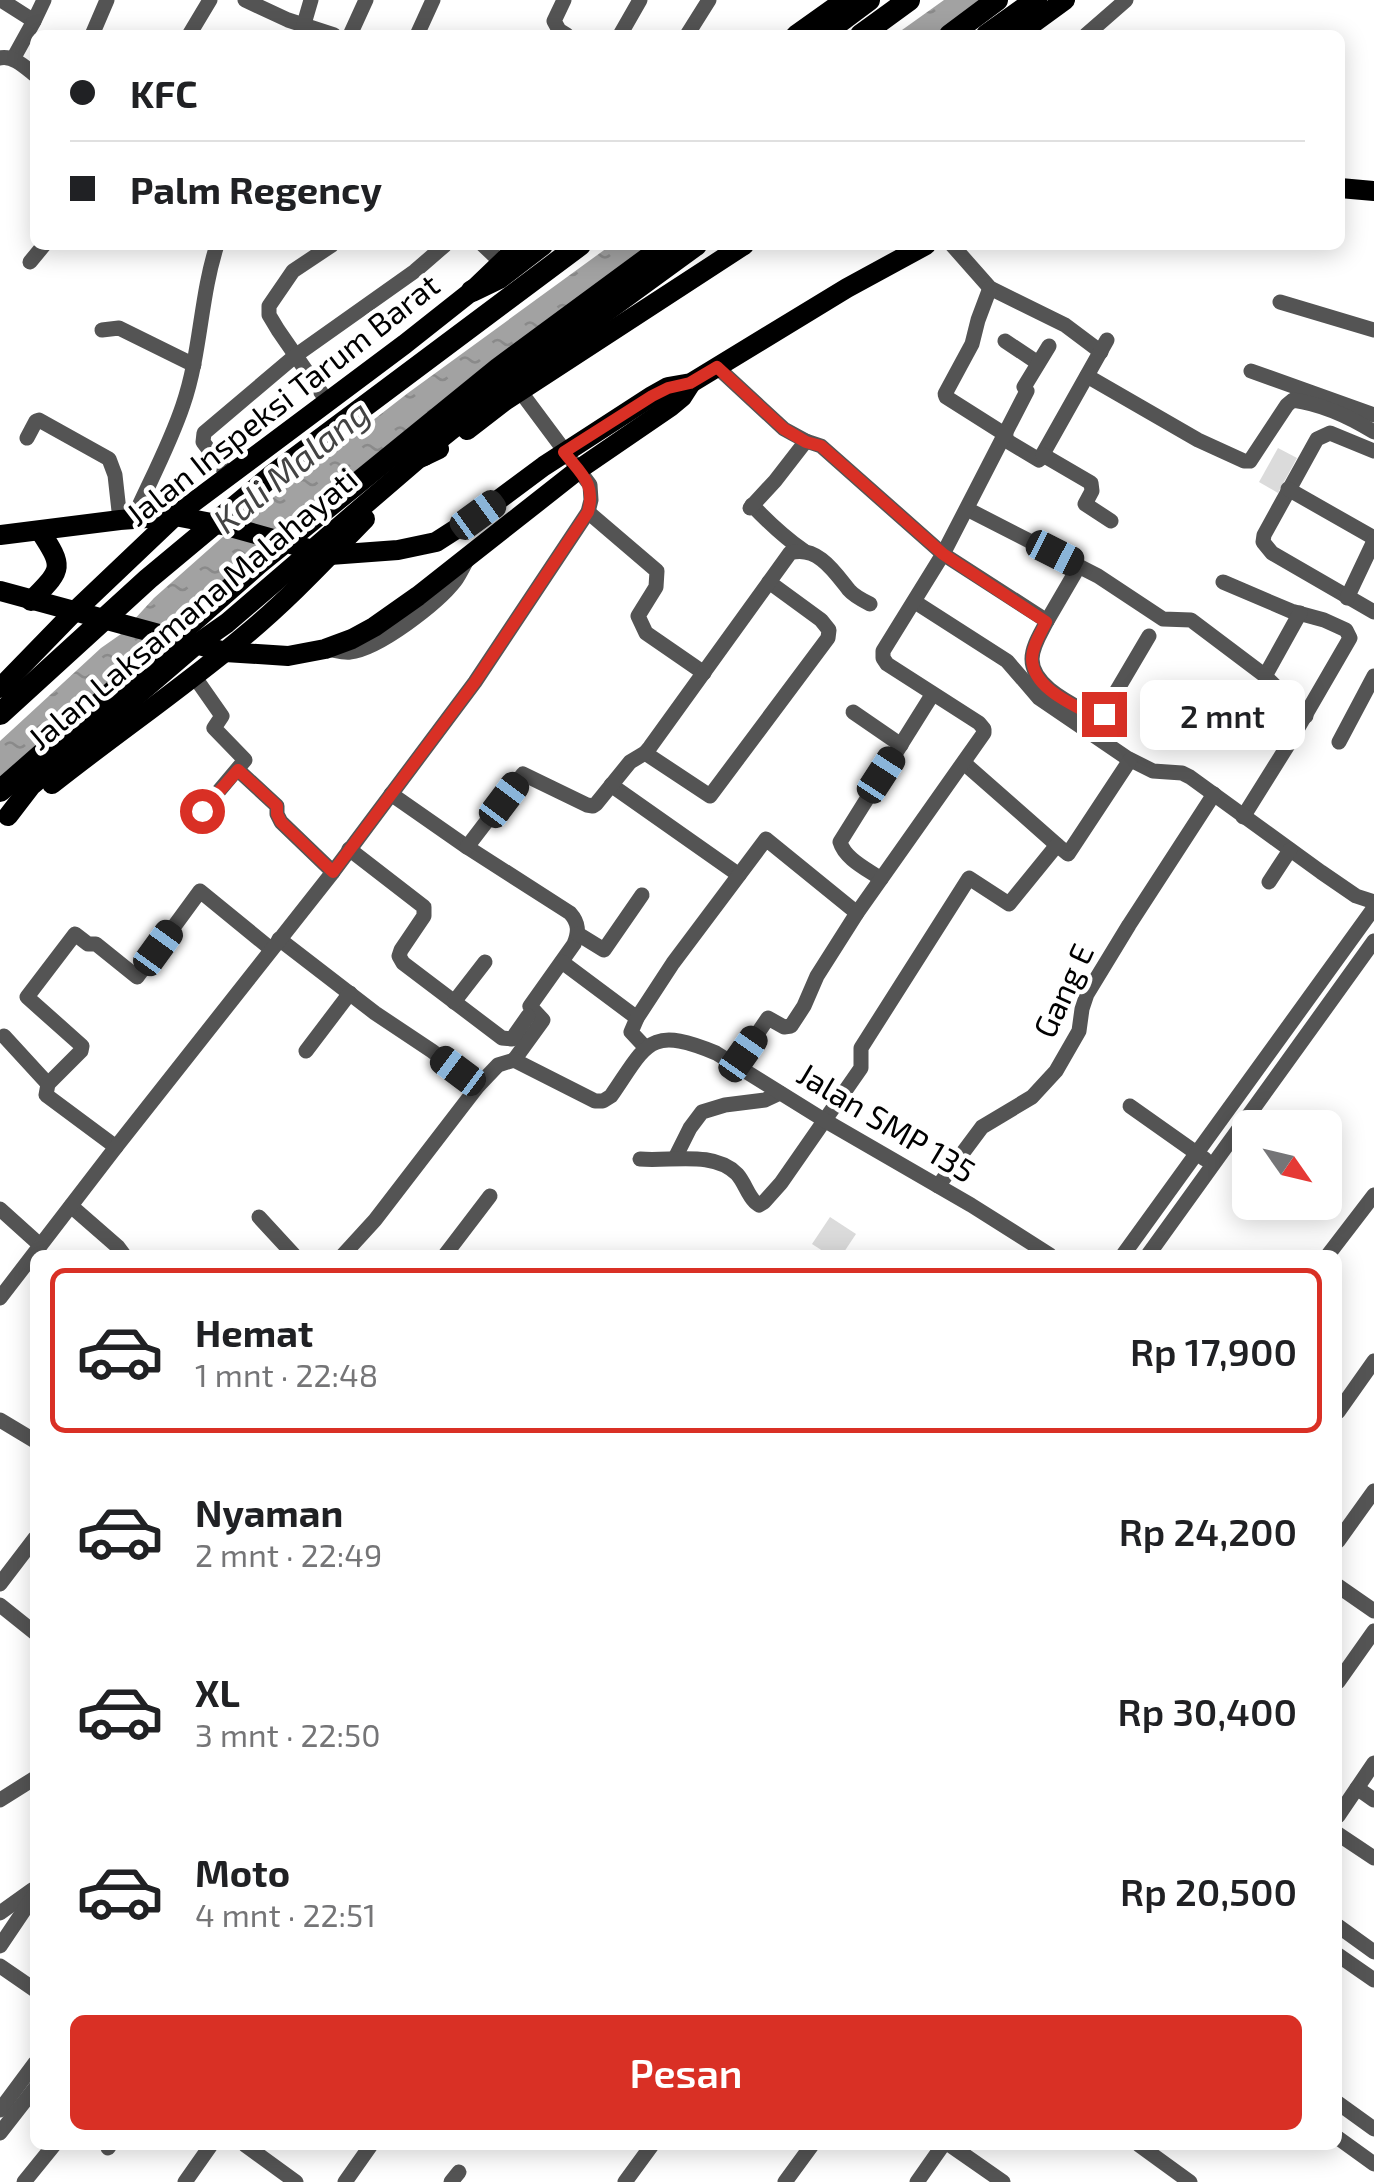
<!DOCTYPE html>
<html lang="id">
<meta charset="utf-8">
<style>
:root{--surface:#fff;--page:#f6f6f6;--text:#202124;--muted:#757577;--line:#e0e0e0;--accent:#d93025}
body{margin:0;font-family:"Exo 2",sans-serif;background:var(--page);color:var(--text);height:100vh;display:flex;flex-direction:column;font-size:38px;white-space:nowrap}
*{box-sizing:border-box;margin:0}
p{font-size:32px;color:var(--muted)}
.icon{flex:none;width:55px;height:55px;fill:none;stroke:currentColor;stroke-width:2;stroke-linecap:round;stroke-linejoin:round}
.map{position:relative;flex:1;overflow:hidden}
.details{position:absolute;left:30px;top:1250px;width:1312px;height:900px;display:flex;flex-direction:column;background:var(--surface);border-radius:15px;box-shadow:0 5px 25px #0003}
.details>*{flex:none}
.banner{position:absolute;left:30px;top:30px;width:1315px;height:220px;border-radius:15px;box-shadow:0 5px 25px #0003;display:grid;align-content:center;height:220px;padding:0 40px;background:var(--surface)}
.needle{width:65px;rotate:124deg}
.controls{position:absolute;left:1232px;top:1110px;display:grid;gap:20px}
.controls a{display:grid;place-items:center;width:110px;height:110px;border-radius:15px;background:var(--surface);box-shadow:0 5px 25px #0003;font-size:50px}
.end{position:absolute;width:45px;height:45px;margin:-22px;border:12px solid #d93025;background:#fff;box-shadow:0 0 0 5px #fff}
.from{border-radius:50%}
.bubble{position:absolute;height:70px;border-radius:15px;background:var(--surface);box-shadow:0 5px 25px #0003;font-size:32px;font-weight:600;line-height:70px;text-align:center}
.car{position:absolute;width:30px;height:60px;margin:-30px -15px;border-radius:12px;box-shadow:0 0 8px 2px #0007;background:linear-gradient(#222 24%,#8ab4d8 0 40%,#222 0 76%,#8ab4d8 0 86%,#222 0)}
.banner b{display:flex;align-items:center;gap:35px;height:95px;font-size:38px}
.banner b+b{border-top:2px solid var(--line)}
.banner i{width:25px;height:25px;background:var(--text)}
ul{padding:18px 0 0;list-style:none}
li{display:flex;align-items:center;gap:30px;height:165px;margin:0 20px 15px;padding:0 20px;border:5px solid transparent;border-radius:15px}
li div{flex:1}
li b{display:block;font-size:38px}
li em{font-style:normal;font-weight:600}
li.on{border-color:var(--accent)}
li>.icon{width:90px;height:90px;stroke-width:1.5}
.cta{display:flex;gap:20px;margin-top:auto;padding:20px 40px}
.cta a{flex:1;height:115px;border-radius:15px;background:var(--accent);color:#fff;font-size:40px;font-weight:600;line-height:115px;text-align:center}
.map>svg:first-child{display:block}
</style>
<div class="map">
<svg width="1374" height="2182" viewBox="0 0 1374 2182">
<defs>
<pattern id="water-ripples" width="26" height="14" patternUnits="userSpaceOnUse" patternTransform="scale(2.5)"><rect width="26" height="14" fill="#a2a2a2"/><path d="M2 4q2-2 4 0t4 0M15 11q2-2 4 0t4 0" fill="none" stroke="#8a8a8a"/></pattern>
</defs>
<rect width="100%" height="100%" fill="#fff"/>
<!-- pitch -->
<g fill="#dbdbdb">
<polygon points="1278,448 1297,458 1278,493 1259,482"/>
<polygon points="830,1217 856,1234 842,1255 829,1255 812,1244"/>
</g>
<!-- water -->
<g fill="url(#water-ripples)">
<polygon points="944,0 990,0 943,35 895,35"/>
<polygon points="611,245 666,245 499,368 0,792 0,741 101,648 121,634 154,598 225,535 408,393"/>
</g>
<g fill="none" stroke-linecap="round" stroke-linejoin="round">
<!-- minor -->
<g stroke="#545454" stroke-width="15">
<polyline points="1,0 34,21 13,59"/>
<polyline points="245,0 288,20 334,35"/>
<polyline points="564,0 554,21 559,30 567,35"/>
<polyline points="34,21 44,0"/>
<polyline points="304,24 311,0"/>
<polyline points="92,35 107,0"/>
<polyline points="189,35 210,0"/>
<polyline points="350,35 366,0"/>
<polyline points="417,35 433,0"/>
<polyline points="620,35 640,0"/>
<polyline points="687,35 709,0"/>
<polyline points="1086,35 1126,0"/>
<path d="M 0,58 C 13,55 25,67 35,75"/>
<polyline points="483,245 501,262"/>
<polyline points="952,245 990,288 1065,325 1101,352"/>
<polyline points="30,262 44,245"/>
<polyline points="990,288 978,320 972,344 945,394 946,397 1006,435"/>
<polyline points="1280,302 1374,330"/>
<polyline points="102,330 119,328 194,365"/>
<polyline points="1005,341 1038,363"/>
<path d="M 717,367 L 784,429 L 806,441 L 821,446 L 943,554 L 1047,621 C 1041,633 1032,646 1032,659 C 1032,687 1075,705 1095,717 L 1103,714 L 1149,636"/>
<polyline points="1251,371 1374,415"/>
<path d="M 1087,376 L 1198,440 L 1244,461 L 1250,461 L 1287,405 L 1293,400 C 1321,404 1350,417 1374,432"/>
<polyline points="327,401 278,330 269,315 269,306 293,271 332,245"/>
<polyline points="27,438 36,421 39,420 109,459 115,475 120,520"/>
<polyline points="1004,439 1039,460 1040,459 1107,340"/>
<polyline points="1374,451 1330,433 1317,439 1264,535 1263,542 1272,553 1374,612"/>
<polyline points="1043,455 1091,483 1092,491 1085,504 1111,521"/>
<polyline points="229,476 203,442 204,433 295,356 415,271 445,245"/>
<polyline points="1288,489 1374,538"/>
<path d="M 752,505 C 769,523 784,537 804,551"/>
<polyline points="750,508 775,481 806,441"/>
<polyline points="967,509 1098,576 1163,619 1191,620 1264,675 1306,716"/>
<polyline points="588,512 657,571 656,587 638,616 646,633 704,673"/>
<path d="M 133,519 C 150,481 170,444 183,405 C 201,353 200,297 217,245"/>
<polyline points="1223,582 1291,611 1324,620 1346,630 1350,638 1288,745 1243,817"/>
<polyline points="1347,598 1374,541"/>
<polyline points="915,602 1007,661 1039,698 1127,758 1153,771 1182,773 1190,777 1321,872 1356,896 1374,902"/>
<polyline points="1047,621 1079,566"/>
<path d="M 326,649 C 334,650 343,653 350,652 C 379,649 438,603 455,581 C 460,574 463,567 467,560"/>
<polyline points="194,676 222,716 214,728 245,760 202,811"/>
<polyline points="1265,676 1300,613"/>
<polyline points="853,712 901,745"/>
<polyline points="1339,742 1374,676"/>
<polyline points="645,753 710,796 828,638 829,630 821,620 769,582"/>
<polyline points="964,763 1057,845"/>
<polyline points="238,770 277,806 277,814 281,822 333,872"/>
<polyline points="611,785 739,875"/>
<path d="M 391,794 L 467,847 L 570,913 C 579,923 579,932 574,944 L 530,1006 L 543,1020 L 514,1060"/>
<path d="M 467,847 L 523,774 L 587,805 L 593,806 L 596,804 L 630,762 L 645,753 L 650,747 L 790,553 C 817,545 834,571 849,590 C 854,596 862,600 870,604"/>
<polyline points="349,849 424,907 424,916 401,950 399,956 403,963 502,1038 512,1039 528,1016"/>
<path d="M 881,879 C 867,869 845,859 840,842 L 932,695"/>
<polyline points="1269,882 1290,850"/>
<polyline points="578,934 604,950 642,895"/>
<polyline points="279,939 375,1013 432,1051 478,1086"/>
<polyline points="562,962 637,1018"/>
<polyline points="454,1002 485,962"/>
<polyline points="4,1036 48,1084"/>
<polyline points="645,1047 631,1032 637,1018 673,963 766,839 857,913"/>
<polyline points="306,1051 350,993"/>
<polyline points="736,1065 768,1018 784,1027 791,1026 804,1006 817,976 857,913 984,733 984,729 979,723 887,664 883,658 883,651 943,554 1027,391 1024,387 1049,346"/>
<polyline points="1130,1106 1205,1159"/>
<polyline points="116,1147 46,1095 48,1084 81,1051 82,1046 27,997 75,934 88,944 96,944 137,977 200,891 271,949"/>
<polyline points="675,1158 690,1128 702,1112 725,1105 765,1100 780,1093"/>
<path d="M 640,1159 C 670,1162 713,1150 737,1174 C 745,1183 747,1194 755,1202 L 759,1205 L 764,1202 L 781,1183 L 861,1068 L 861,1048 L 969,878 L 1009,904 L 1057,845 L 1068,854 L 1130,760"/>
<polyline points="938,1186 982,1127 1032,1097 1056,1071 1079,1031 1082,1009 1087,994 1129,925 1214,794"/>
<polyline points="71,1206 118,1247 124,1255"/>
<polyline points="0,1209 40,1245"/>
<polyline points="259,1217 294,1255"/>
<path d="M 343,1255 L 375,1220 L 478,1086 L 498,1065 L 514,1060 L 595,1101 L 603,1101 L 611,1096 C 647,1044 648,1025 716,1053 L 824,1120 L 971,1205 L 1050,1255"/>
<polyline points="445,1255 490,1196"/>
<polyline points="1123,1255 1374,908"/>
<polyline points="1148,1255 1374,941"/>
<polyline points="1328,1255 1374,1195"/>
<polyline points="0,1298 116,1147 333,872 475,682 588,512 591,500 590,485 520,391"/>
<polyline points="1338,1412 1374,1361"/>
<polyline points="0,1420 35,1441"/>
<polyline points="1338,1541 1374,1491"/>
<polyline points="0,1584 35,1538"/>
<polyline points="1338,1586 1374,1611"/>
<polyline points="0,1605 35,1633"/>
<polyline points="1338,1682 1374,1631"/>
<polyline points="1357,1788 1374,1800"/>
<polyline points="0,1800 35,1778"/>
<polyline points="1338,1816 1374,1763"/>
<polyline points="1338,1834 1374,1858"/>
<polyline points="0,1913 32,1890"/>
<polyline points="1338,1926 1374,1952"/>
<polyline points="0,1946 35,1894"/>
<polyline points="1338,1955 1374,1980"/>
<polyline points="0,1966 35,1990"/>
<polyline points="1338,2103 1374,2129"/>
<polyline points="0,2110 35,2063"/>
<polyline points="0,2133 35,2088"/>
<polyline points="1338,2138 1374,2164"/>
<polyline points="245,2145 296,2182"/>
<polyline points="950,2145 1003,2182"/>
<polyline points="1139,2145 1190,2182"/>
<polyline points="108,2148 110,2145"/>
<polyline points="24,2182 54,2145"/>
<polyline points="185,2182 211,2145"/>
<polyline points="345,2182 371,2145"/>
<polyline points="451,2182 459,2172"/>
<polyline points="625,2182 652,2145"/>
<polyline points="785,2182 812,2145"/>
<polyline points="917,2182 943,2145"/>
</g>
<!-- major -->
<g stroke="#000" stroke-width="20">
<polyline points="796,35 845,0"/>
<polyline points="1017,35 1065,0"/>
<polyline points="1340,188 1374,191"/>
<polyline points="467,430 506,400 744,245"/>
<polyline points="0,535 120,520 175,516 227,526 330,555 398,550 436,542 478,515 544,466 652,396 668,387 691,383 847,288 926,245"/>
<polyline points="0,591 225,652 288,656 325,649 352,639 374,627 418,596 578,470 670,407 682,397 691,383"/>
<path d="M 31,601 C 62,569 65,569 40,531"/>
<polyline points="0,688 74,612 175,516 405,344 472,291 520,245"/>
<path d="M 52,784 C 115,734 181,689 243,637 C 287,601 325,560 365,519"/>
<polyline points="8,816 31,786 197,644 227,623 418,459 439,449"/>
</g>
<!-- highway -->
<g stroke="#000" stroke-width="22">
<polyline points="822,35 869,0"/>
<polyline points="861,35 909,0"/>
<polyline points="950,35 997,0"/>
<polyline points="987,35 1036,0"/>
<polyline points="472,291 499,278 542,245"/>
<polyline points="424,455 441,437 523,371 696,245"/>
<polyline points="0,714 148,579 274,474 580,245"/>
<polyline points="0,791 258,564 499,368 666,245"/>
</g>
</g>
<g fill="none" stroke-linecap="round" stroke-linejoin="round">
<!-- route -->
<path stroke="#d93025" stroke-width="12" d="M 202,811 L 238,770 L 277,806 L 277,814 L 281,822 L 333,872 L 475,682 L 588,512 C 596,483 581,474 564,452 L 652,396 L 668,388 L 690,383 L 717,367 L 784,429 L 806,442 L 821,446 L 943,554 L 1046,622 C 1041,633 1032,646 1032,659 C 1033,689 1074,705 1096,717 L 1104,714"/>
</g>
<g text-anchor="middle" stroke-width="9" stroke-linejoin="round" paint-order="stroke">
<!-- street labels -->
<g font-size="32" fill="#000" stroke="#fff">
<text transform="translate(283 400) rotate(-38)" y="11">Jalan Inspeksi Tarum Barat</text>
<text transform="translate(193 609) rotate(-40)" y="11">Jalan Laksamana Malahayati</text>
<text transform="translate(1064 991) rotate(-65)" y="11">Gang E</text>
<text transform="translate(886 1123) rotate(31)" y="11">Jalan SMP 135</text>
</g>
<!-- water labels -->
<g font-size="35" font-style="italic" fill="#434343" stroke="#fff">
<text transform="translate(292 467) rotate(-39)" y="12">Kali Malang</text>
</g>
</g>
</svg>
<div class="controls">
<a><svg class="needle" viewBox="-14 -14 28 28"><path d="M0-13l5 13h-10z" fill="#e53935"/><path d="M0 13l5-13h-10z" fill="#757577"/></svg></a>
</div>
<i class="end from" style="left:202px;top:811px"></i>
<i class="end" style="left:1104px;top:714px"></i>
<div class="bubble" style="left:1140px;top:680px;width:165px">2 mnt</div>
<i class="car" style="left:478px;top:515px;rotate:54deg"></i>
<i class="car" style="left:1055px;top:553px;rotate:117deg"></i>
<i class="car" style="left:881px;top:775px;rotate:33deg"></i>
<i class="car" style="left:504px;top:800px;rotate:37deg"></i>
<i class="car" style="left:158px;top:948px;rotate:36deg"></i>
<i class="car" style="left:743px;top:1054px;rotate:35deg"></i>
<i class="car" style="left:458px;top:1071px;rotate:307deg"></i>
<div class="banner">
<b><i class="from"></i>KFC</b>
<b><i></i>Palm Regency</b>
</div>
<section class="details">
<ul>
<li class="on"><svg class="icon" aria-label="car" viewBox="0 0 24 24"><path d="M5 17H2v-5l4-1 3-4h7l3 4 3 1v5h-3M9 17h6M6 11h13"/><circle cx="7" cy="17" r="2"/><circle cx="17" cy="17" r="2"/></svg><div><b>Hemat</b><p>1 mnt · 22:48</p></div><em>Rp 17,900</em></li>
<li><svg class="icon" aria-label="car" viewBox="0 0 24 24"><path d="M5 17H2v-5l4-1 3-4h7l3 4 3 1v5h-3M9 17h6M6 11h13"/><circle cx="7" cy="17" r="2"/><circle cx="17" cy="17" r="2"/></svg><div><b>Nyaman</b><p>2 mnt · 22:49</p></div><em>Rp 24,200</em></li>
<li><svg class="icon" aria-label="car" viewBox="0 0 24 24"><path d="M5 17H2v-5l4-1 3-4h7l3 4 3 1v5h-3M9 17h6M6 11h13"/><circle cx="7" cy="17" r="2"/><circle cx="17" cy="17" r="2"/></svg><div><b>XL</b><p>3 mnt · 22:50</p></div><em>Rp 30,400</em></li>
<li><svg class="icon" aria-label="car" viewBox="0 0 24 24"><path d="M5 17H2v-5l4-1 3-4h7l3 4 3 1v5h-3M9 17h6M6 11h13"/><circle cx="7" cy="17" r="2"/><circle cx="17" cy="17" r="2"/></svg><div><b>Moto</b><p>4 mnt · 22:51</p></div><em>Rp 20,500</em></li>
</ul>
<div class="cta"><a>Pesan</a></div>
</section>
</div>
